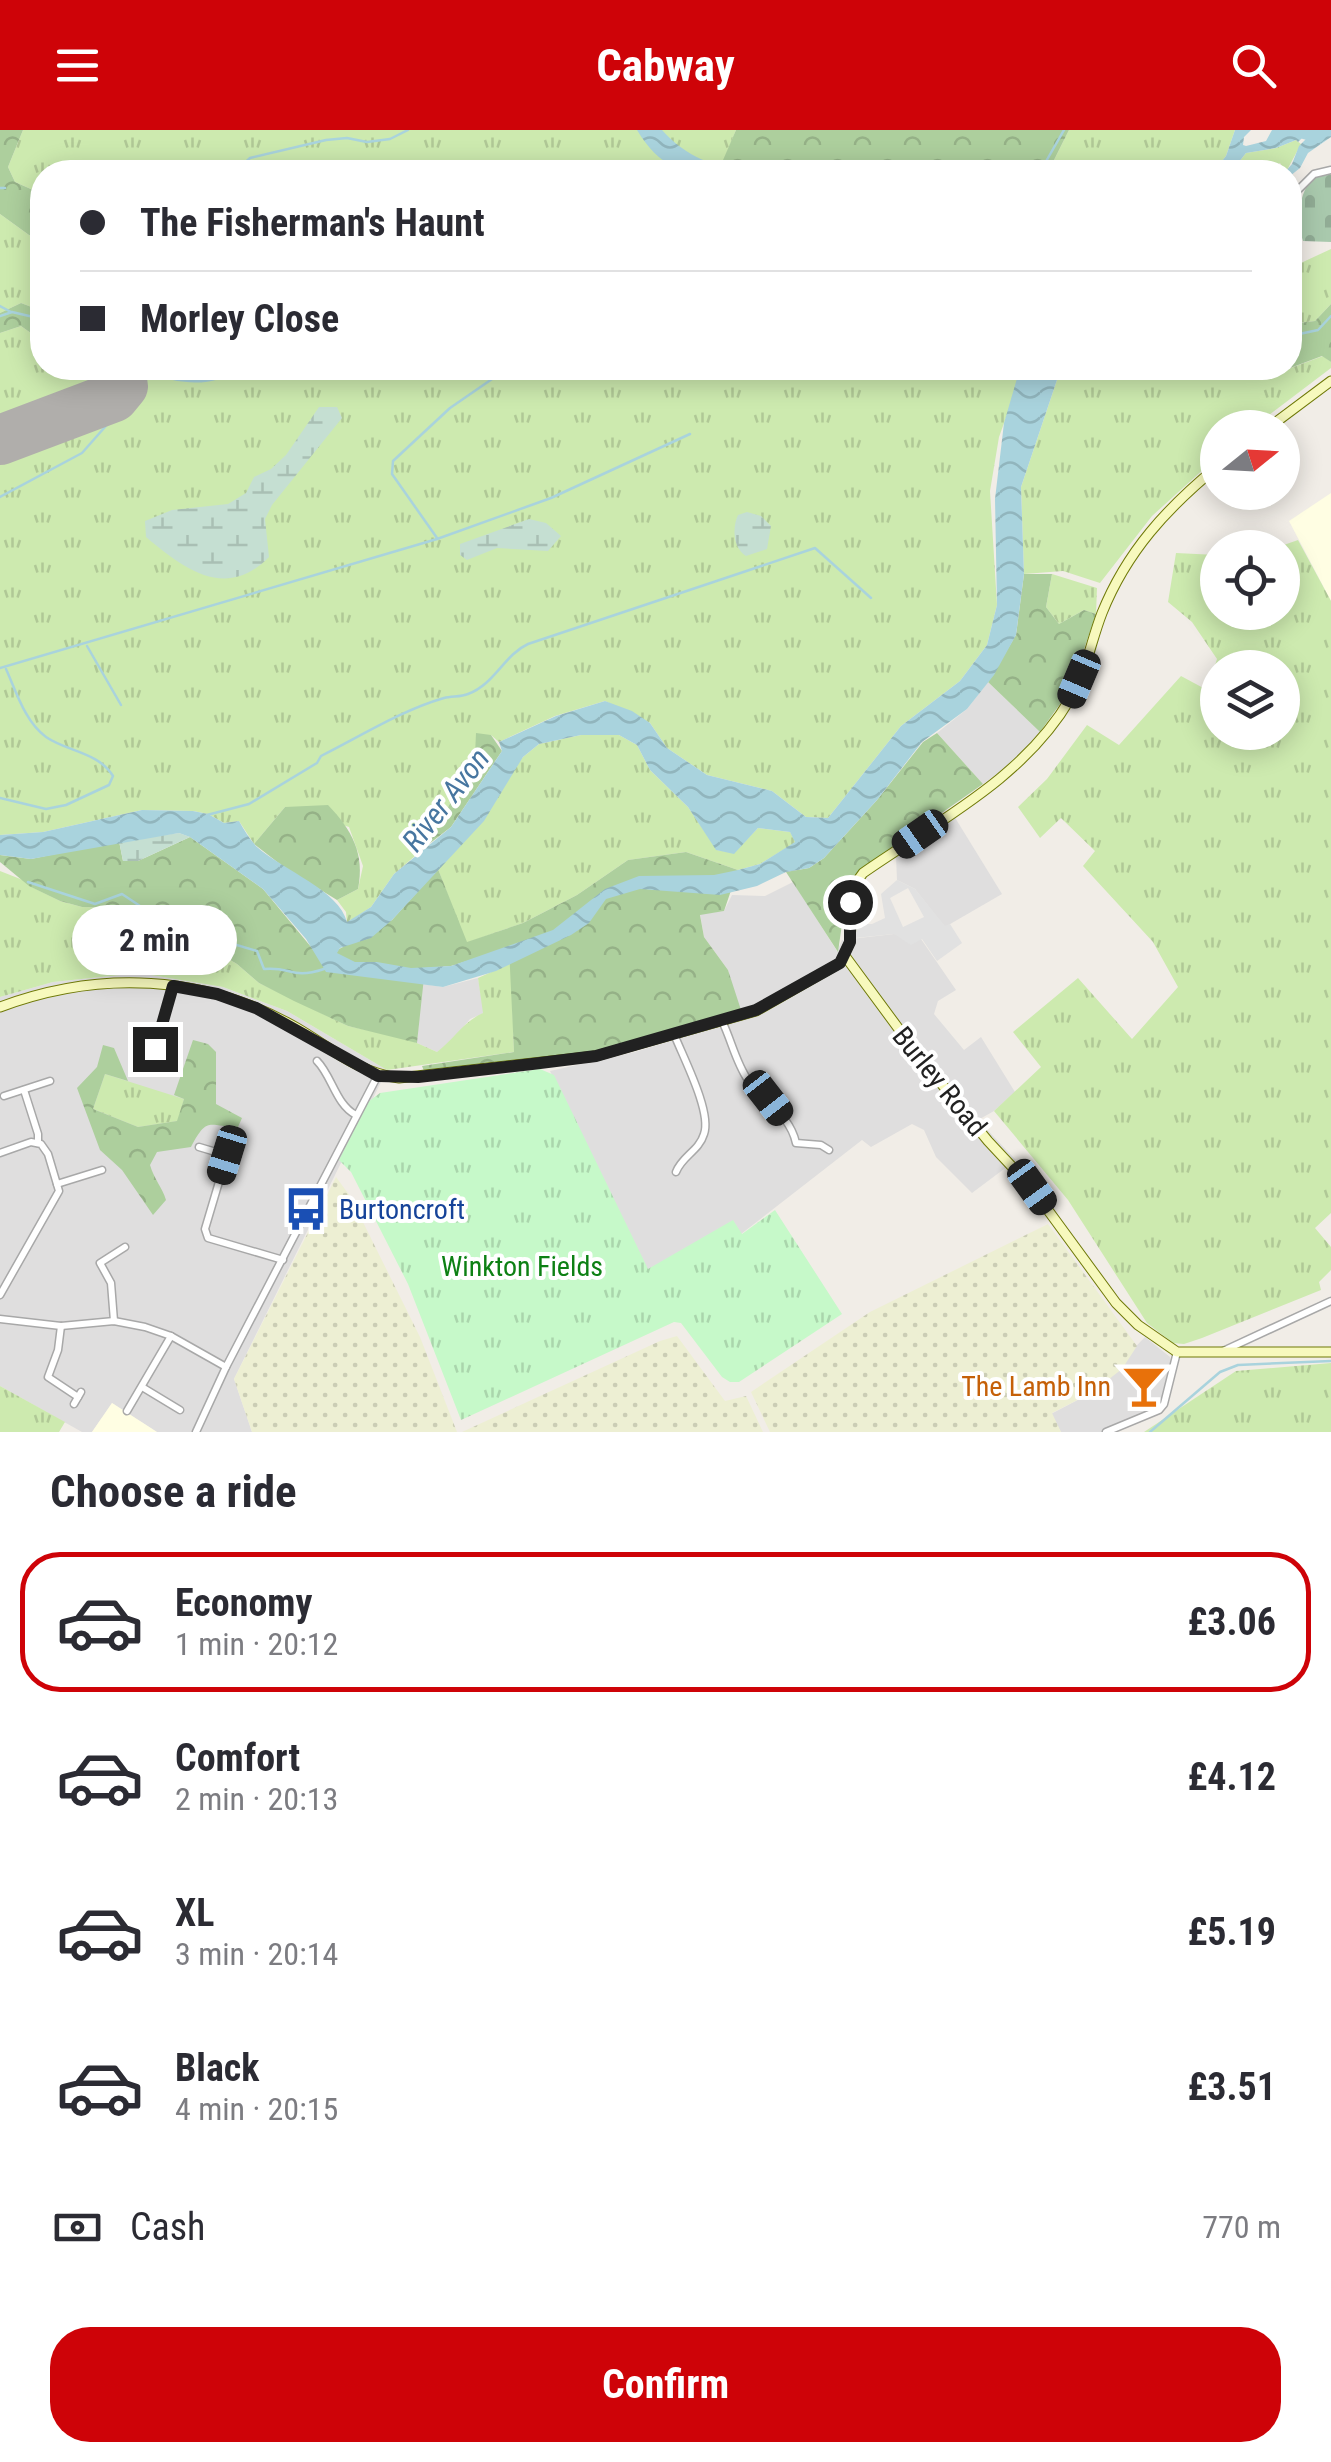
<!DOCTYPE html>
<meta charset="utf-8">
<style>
:root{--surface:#fff;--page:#f2f2f3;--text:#2b2b33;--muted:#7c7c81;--line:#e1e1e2;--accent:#ce0308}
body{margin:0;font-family:"Roboto Condensed",sans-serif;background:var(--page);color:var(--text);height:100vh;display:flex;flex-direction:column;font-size:38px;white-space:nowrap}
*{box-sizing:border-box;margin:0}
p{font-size:32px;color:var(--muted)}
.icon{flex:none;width:55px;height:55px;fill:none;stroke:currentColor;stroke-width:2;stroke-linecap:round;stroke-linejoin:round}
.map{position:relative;height:1302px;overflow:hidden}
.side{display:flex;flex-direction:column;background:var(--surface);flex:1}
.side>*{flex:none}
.top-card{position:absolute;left:30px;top:30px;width:1272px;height:220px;border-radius:40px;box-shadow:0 5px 25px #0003;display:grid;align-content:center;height:220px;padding:0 50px;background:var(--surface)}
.needle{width:65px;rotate:72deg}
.controls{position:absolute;left:1200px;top:280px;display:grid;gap:20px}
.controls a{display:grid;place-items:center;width:100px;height:100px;border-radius:50%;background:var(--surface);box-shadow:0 5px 25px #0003;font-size:50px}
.end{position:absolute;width:45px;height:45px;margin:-22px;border:12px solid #212121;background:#fff;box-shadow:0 0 0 5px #fff}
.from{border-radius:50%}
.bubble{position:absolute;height:70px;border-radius:35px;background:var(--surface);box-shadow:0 5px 25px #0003;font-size:32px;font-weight:700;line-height:70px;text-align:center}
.car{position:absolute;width:30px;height:60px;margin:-30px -15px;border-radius:12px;box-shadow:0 0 8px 2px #0007;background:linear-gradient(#222 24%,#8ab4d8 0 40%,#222 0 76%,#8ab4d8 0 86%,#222 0)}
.top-card b{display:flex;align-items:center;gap:35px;height:95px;font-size:38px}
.top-card b+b{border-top:2px solid var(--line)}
.top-card i{width:25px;height:25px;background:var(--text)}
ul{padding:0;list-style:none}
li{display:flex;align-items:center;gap:30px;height:140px;margin:0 20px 15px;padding:0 30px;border:5px solid transparent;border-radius:40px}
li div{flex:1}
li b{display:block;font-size:38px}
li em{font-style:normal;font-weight:700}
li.on{border-color:var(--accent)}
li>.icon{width:90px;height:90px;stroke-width:1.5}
h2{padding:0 50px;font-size:45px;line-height:120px}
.pay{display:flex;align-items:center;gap:25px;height:110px;padding:0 50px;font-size:38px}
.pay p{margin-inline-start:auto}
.button{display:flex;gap:20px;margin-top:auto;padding:20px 50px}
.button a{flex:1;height:115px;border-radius:40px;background:var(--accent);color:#fff;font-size:40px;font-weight:700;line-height:115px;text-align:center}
header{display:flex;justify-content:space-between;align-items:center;height:130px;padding:0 50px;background:var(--accent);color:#fff;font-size:45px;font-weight:700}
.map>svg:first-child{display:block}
</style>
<header><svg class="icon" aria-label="menu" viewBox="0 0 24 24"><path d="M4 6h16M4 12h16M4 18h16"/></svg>Cabway<svg class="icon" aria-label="search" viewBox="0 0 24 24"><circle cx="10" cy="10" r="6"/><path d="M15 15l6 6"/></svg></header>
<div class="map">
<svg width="1331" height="1302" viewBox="0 0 1331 1302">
<defs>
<pattern id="farmland-dots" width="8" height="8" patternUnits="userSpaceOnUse" patternTransform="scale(2.5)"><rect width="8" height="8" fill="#edefd3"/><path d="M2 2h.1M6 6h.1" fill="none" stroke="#cbcdb5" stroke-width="1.8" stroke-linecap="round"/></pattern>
<pattern id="grass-tufts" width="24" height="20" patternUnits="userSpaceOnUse" patternTransform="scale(2.5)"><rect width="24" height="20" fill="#cdeaaf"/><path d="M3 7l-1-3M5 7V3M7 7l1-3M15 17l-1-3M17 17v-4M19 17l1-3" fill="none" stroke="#b0c896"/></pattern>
<pattern id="forest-crowns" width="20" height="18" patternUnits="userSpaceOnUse" patternTransform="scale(2.5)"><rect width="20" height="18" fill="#adcf9d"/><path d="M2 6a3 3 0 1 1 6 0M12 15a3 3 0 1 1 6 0" fill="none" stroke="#95b187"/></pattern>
<pattern id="wetland-marsh" width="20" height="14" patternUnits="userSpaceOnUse" patternTransform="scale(2.5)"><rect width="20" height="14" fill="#c5dfd2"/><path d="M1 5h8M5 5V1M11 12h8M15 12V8" fill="none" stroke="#a9bfb4"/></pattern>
<pattern id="cemetery-stones" width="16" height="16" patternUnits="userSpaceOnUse" patternTransform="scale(2.5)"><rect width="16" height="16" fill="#a9c9ad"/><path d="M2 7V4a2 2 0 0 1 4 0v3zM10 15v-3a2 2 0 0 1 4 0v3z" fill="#91ac95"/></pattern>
<pattern id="park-tufts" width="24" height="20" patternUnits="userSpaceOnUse" patternTransform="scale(2.5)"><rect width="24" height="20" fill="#c6f9c9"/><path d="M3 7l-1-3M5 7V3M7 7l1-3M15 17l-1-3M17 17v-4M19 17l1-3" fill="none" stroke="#aad5ac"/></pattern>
<pattern id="water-waves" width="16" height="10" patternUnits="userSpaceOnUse" patternTransform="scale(2.5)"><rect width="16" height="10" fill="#a9d3dd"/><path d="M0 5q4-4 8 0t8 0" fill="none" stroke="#91b5bd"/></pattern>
</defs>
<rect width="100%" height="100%" fill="#f1ede7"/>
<!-- residential -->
<g fill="#dfdede">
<polygon points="988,552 1040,602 1023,625 983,654 937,603 967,579"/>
<polygon points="954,686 1002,764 945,797 915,759 897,750 896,726"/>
<polygon points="793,752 837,821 842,810 894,804 921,809 956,860 938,871 934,884 964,920 981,907 1015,962 994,981 978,990 1016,1030 972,1063 936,1027 924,1000 912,994 871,1017 862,1010 741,1104 733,1091 648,1140 550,941 635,922 741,889 728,840 704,807 700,784 724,781 732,765 765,766"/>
<polygon points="139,843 223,857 287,881 387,940 234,1249 252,1302 157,1302 112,1273 92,1302 82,1302 0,1256 0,867 53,852"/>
<polygon points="478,848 484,883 470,889 451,912 437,922 417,913 422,854 443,857"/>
<polygon points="1145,1207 1170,1227 1171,1234 1161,1275 1103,1302 1061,1302 1051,1284 1091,1263"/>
</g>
<!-- education -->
<g fill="#fffee3">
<polygon points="1331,363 1331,471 1289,391"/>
<polygon points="112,1273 157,1302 92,1302"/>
</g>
<!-- farmland -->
<g fill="url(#farmland-dots)">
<polygon points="336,1047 350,1066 420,1207 457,1302 252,1302 234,1249"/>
<polygon points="1048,1094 1137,1216 1122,1239 1091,1263 1052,1283 1061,1302 770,1302 751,1262 870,1182"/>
<polygon points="677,1206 725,1271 746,1266 763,1302 462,1302 660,1211"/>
</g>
<!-- grass -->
<g fill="url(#grass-tufts)" fill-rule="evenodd">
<polygon points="23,0 736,0 719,42 237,42 231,32 213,42 42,42 42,64 15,52 8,37"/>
<polygon points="1069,0 1235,0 1226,26 1213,42 1048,42"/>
<polygon points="1296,10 1301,14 1286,42 1280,33 1264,42 1231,42 1246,23 1276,18"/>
<polygon points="0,84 29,105 42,110 42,181 21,173 0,183"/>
<polygon points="1331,119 1331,174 1315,191 1290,194 1290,138"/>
<polygon points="21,196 42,211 42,238 1024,238 999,307 990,361 997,475 987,515 960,551 901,596 828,688 806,687 772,661 707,645 667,618 650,593 605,571 555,586 499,612 491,605 475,625 429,714 394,744 371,777 347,793 346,782 337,770 358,759 363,736 349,697 285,677 254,714 239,691 224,693 208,684 193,681 142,680 43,702 0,705 0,203"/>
<polygon points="1323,226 1331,232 1331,238 1253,297 1218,298 1217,327 1152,386 1100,453 1063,441 1024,444 1021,357 1061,238 1241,238 1261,249"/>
<path d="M 1298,410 L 1331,471 L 1331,1083 L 1315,1098 L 1331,1117 L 1331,1140 L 1319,1152 L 1321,1160 L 1202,1208 L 1184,1214 L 1173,1213 L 1147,1193 L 1068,1070 L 994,981 L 1041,937 L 1013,902 L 1078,848 L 1132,909 L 1178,857 L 1153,812 L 1083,736 L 1095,721 L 1061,688 L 1040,708 L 1018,677 L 1047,649 L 1087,595 L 1119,615 L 1181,546 L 1207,560 L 1217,529 L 1192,492 L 1168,472 L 1176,423 L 1217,425 L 1218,482 L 1282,482 L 1282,418 L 1278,417 ZM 1218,538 L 1282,538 L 1282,602 L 1218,602 Z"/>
<polygon points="1052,444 1097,458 1096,484 1084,480 1059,494 1046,477"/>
<polygon points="581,605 619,605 637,615 650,640 688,677 717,720 734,723 758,698 790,702 796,712 760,734 738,740 686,722 628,730 577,765 523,793 466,813 438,739 523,627 539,614"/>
<path d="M 0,741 L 28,752 L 30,756 L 60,771 L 82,777 L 124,778 L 192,799 L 208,817 L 237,834 L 259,853 L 348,896 L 408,909 L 437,922 C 454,909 464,891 483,883 L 478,848 L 511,833 L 514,922 L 387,940 L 287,881 L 223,857 L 139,843 L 53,852 L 0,867 Z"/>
<polygon points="105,944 184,969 178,991 138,997 93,979"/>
<polygon points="1331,1233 1331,1302 1144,1302 1236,1241"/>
<polygon points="0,1256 65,1292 59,1302 0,1302"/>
</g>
<!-- forest -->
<g fill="url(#forest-crowns)">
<polygon points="0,0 23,0 8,37 15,52 42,64 42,110 29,105 0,84"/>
<polygon points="736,0 1069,0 1048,42 932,42 905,36 845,31 790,42 737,42 720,37"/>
<polygon points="21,173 42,181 42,211 21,196 0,203 0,183"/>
<polygon points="1331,174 1331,232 1322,226 1261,249 1241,238 1290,238 1290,194 1315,191"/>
<polygon points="1024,444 1052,444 1046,477 1059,494 1084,480 1096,484 1070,560 1040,602 988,552 1016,505"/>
<polygon points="476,603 491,605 502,621 451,697 429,714 475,625"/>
<polygon points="937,603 983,654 859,741 847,759 838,822 786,742 809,738 824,728 877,670 923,612"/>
<path d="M 328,675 C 352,700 365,724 358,759 L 337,770 L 285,738 L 254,714 L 285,677 Z"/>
<polygon points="190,707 263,759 321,829 392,790 438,739 467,812 523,793 577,765 628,730 686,722 738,740 724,781 700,785 704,807 728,840 741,880 598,921 424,941 422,936 514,922 509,818 451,836 425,838 417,913 348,896 294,871 259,853 237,834 208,817 192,799 124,778 82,777 60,771 29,756 0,732 0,725 31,729 119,711 123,731 138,731"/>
<path d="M 193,910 L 208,914 L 216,922 L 216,974 L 242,988 L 238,997 C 208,997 208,985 191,1017 L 157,1022 L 150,1035 C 154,1049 162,1057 166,1070 L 153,1085 L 122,1040 L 100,1020 L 77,958 L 97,937 L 103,915 L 114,918 L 128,951 L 105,944 L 93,979 L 138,997 L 177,991 L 184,969 L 174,965 Z"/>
</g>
<!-- wetland -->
<g fill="url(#wetland-marsh)">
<path d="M 319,277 L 337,277 L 342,288 L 272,375 L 265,389 L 269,427 C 226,471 184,439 146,407 L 145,391 L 172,380 L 228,374 L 246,363 L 254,347 L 271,339 L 286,325 Z"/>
<path d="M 747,382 L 761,386 L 771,396 L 767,419 L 746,426 C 733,418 732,398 738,385 Z"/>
<polygon points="529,389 546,393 561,406 548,421 497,418 467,430 460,425 460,414"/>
<polygon points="179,703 190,707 138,731 123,731 119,711"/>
</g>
<!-- cemetery -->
<path fill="url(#cemetery-stones)" d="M 1331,43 L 1331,112 L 1303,111 C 1295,89 1299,64 1314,45 Z"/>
<!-- park -->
<polygon fill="url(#park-tufts)" points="540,939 554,945 648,1139 733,1090 742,1104 775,1080 842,1184 739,1252 730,1252 722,1247 681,1193 674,1192 461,1290 408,1154 351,1042 339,1030 368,972 380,963"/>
<!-- parking -->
<path fill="#e1e1e1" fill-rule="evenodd" d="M 897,750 L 915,759 L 945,796 L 950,794 L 962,813 L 937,831 L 922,809 L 911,815 L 894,804 L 855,808 L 854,794 L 872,794 L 885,788 L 881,764 ZM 908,758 L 924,787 L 903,797 L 890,768 Z"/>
<!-- water -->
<g fill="url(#water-waves)" fill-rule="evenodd">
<path d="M 637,0 L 662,0 C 683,24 707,33 737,42 C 690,43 664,45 637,0 Z"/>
<polygon points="1235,0 1251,0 1244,7 1243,15 1246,16 1266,11 1272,0 1305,0 1307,3 1298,12 1296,10 1276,18 1246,23 1231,42 1213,42 1226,26"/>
<polygon points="1315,0 1331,0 1331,7 1308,23 1300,38 1290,46 1290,42 1285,42 1292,34 1299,16"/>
<polygon points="845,31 905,36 932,42 790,42"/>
<path d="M 1020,238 L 1061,238 L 1021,357 L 1024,444 L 1016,505 L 994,545 L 967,579 L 922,612 L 877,670 L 824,728 L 809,738 L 786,742 L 757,756 L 720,765 L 640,759 L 606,769 L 589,793 L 571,805 L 496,841 L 443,857 L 326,842 L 306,809 L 263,759 L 190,707 L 179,703 L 31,729 L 0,725 L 0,705 L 43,702 L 142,680 L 193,681 L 208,684 L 224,693 L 239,691 C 244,700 250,710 257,717 C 284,741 339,760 347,792 L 371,777 L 394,744 L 451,697 L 502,621 L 499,612 L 556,586 L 605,571 L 632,581 L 650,593 L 667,618 L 707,645 L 772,661 L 806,687 L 828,688 L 901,596 L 960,551 L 987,515 L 997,475 L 995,369 L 1004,293 ZM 581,605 L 619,605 L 637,615 L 650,640 L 688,677 L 716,720 L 734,724 L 758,698 L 790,702 L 795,712 L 760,734 L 738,740 L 714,745 L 639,746 L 605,759 L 553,800 L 451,836 L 411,838 L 377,832 L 355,832 L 337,823 L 340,818 L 371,808 L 392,790 L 484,691 L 523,627 L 539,614 Z"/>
</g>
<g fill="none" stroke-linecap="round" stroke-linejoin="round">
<!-- stream -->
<g stroke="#a9d3dd" stroke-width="2.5">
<polyline points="235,42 250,28 326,10 347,8 367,12 390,9 408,0"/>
<polyline points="313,42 329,36"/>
<polyline points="529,42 538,32"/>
<polyline points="1040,42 1064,0"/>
<polyline points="0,58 5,58"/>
<polyline points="0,176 11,182"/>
<polyline points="0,186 12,182 42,189"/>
<polyline points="1290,206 1318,200 1331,186"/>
<path d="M 142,238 C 168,252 212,259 235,238"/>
<polyline points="0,367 82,323 127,272 119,238"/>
<polyline points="437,408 392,344 393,331 450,278 508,238"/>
<polyline points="87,516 121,575"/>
<polyline points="0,538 437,409 551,368 690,304"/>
<path d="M 0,668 L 46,679 L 66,675 L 109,655 L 113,646 C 98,622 68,622 46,607 C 25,592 16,561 6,539"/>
<path d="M 207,685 L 249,674 L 317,633 L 321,626 C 361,606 402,580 444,568 C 452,566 461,567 468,564 C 495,554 504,525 528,514 L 815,418 L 871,468"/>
<path d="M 28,752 L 95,774 L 122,764 L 143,778 L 166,786 L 189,788 L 230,813 L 257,821 L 264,839 C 291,836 291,850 324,839"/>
<polyline points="1150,1302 1220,1242 1238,1235 1331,1231"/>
</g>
<!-- river -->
<polyline stroke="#a9d3dd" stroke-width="12" points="1293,0 1318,7 1324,0"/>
<!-- runway -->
<polyline stroke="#b0aeab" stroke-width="50" points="0,310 114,267 123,256 114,238"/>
<!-- street casing -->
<g stroke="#a8a8a8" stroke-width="9">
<g id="street">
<polyline points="1298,60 1314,44 1331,40"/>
<path d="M 722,891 C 731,909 736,933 748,950 C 764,971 790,985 796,1013 L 821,1015 L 829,1020"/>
<path d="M 674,904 C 683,927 712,982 704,1004 C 699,1021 682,1026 676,1042"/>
<polyline points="155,919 173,856"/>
<path d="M 317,931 C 332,946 336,975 356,985"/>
<polyline points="24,960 38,1004 38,1013"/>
<polyline points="4,966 50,951"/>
<polyline points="199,1017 236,1028"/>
<polyline points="0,1023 31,1012 41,1014 48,1024 59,1061 0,1165"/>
<polyline points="227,1025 205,1099 208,1108 283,1130"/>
<polyline points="57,1054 102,1040"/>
<polyline points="0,1189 61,1196 114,1191 145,1197 171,1206 226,1237"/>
<polyline points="114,1191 111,1153 100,1133 125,1117"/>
<polyline points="61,1196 58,1220 48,1247 78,1267"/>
<polyline points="1223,1221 1331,1171"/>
<polyline points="142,1257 180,1280"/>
<polyline points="74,1274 81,1262"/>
<polyline points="127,1281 171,1206"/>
<polyline points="196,1302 226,1237 378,945"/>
<polyline points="1106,1302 1159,1280 1164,1274 1177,1222"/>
</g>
</g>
<!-- secondary casing -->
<g stroke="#6f7907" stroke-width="11">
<g id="secondary">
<polyline points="1268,298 1331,251"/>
<polyline points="845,826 918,925 988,1011 1031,1057 1116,1173 1138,1195 1177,1222 1331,1222"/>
<path d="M 0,877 C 99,840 204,844 297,898 C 331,918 359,943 399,948 L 596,926 L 756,881 L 840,833 L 850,812 L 853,757 L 863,743 C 936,692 1024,648 1070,569 C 1086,543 1091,511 1102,483 C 1127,421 1167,378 1218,336"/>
</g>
</g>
<!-- street -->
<use href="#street" stroke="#fff" stroke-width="6"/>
<!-- secondary -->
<use href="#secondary" stroke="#f7f9bd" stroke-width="9"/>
</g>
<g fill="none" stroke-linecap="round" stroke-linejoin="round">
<!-- route -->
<polyline stroke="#212121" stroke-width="12" points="155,919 173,856 217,864 256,878 378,946 418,947 532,934 596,926 756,880 840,833 850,812 850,772"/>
</g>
<!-- icons -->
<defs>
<g id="bus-bare" transform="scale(3.45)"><path d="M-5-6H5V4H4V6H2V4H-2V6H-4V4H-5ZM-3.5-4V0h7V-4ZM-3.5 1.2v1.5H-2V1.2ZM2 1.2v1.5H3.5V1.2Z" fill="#1a4fb4" stroke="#fff" stroke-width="2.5" paint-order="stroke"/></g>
<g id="bar-bare" transform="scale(3.45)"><path d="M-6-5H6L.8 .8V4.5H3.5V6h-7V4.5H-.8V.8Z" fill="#e8710a" stroke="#fff" stroke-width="2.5" paint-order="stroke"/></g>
</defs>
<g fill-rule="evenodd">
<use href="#bus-bare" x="306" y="1079"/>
<use href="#bar-bare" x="1144" y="1256"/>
</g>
<g text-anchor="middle" stroke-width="8" stroke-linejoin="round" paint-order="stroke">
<!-- street labels -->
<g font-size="28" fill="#212121" stroke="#fff">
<text transform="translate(940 951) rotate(51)" y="10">Burley Road</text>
</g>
<!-- transit labels -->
<g font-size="28" fill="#164399" stroke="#fff" text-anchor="start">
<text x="339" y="1089">Burtoncroft</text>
</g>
<!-- park labels -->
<g font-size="28" fill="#0d8014" stroke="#fff">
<text x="522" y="1146">Winkton Fields</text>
</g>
<!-- food labels -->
<g font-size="28" fill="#c56008" stroke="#fff" text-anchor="end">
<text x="1111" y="1266">The Lamb Inn</text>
</g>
<!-- water labels -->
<g font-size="30" font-style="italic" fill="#4776a0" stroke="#fff">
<text transform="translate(446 670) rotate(-52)" y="10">River Avon</text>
</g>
</g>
</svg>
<div class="controls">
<a><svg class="needle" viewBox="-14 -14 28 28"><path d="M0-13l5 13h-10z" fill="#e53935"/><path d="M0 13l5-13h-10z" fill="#7c7c81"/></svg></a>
<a><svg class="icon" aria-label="locate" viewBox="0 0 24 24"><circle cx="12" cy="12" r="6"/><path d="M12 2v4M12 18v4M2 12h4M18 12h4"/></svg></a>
<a><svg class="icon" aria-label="layers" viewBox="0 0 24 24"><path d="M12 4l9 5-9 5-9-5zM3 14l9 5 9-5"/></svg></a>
</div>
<i class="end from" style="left:850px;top:772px"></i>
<i class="end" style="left:155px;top:919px"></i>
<div class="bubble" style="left:72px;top:775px;width:165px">2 min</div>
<i class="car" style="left:1079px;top:549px;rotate:203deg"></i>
<i class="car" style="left:920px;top:704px;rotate:235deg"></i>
<i class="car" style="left:768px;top:968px;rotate:142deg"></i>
<i class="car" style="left:227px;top:1025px;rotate:197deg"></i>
<i class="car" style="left:1032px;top:1057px;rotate:144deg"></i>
<div class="top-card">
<b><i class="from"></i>The Fisherman's Haunt</b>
<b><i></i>Morley Close</b>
</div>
</div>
<section class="side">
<h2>Choose a ride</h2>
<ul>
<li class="on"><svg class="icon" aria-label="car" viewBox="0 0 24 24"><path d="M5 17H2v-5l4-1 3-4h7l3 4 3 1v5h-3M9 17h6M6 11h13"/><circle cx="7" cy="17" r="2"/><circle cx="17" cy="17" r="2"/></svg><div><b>Economy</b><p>1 min · 20:12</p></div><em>£3.06</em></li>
<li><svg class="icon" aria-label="car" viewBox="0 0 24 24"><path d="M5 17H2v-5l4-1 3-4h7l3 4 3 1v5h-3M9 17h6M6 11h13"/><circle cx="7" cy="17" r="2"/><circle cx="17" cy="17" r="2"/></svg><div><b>Comfort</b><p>2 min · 20:13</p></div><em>£4.12</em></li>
<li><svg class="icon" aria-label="car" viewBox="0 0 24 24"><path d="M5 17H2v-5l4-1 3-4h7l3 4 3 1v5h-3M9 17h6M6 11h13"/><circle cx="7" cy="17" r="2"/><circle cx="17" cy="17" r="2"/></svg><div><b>XL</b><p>3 min · 20:14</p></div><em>£5.19</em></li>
<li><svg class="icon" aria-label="car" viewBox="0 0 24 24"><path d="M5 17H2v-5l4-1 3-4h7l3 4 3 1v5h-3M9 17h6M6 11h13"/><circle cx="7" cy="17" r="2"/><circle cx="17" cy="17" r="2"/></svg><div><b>Black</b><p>4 min · 20:15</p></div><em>£3.51</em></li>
</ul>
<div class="pay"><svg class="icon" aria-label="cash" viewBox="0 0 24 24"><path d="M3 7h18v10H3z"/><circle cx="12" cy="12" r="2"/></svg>Cash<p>770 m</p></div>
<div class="button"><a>Confirm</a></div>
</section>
